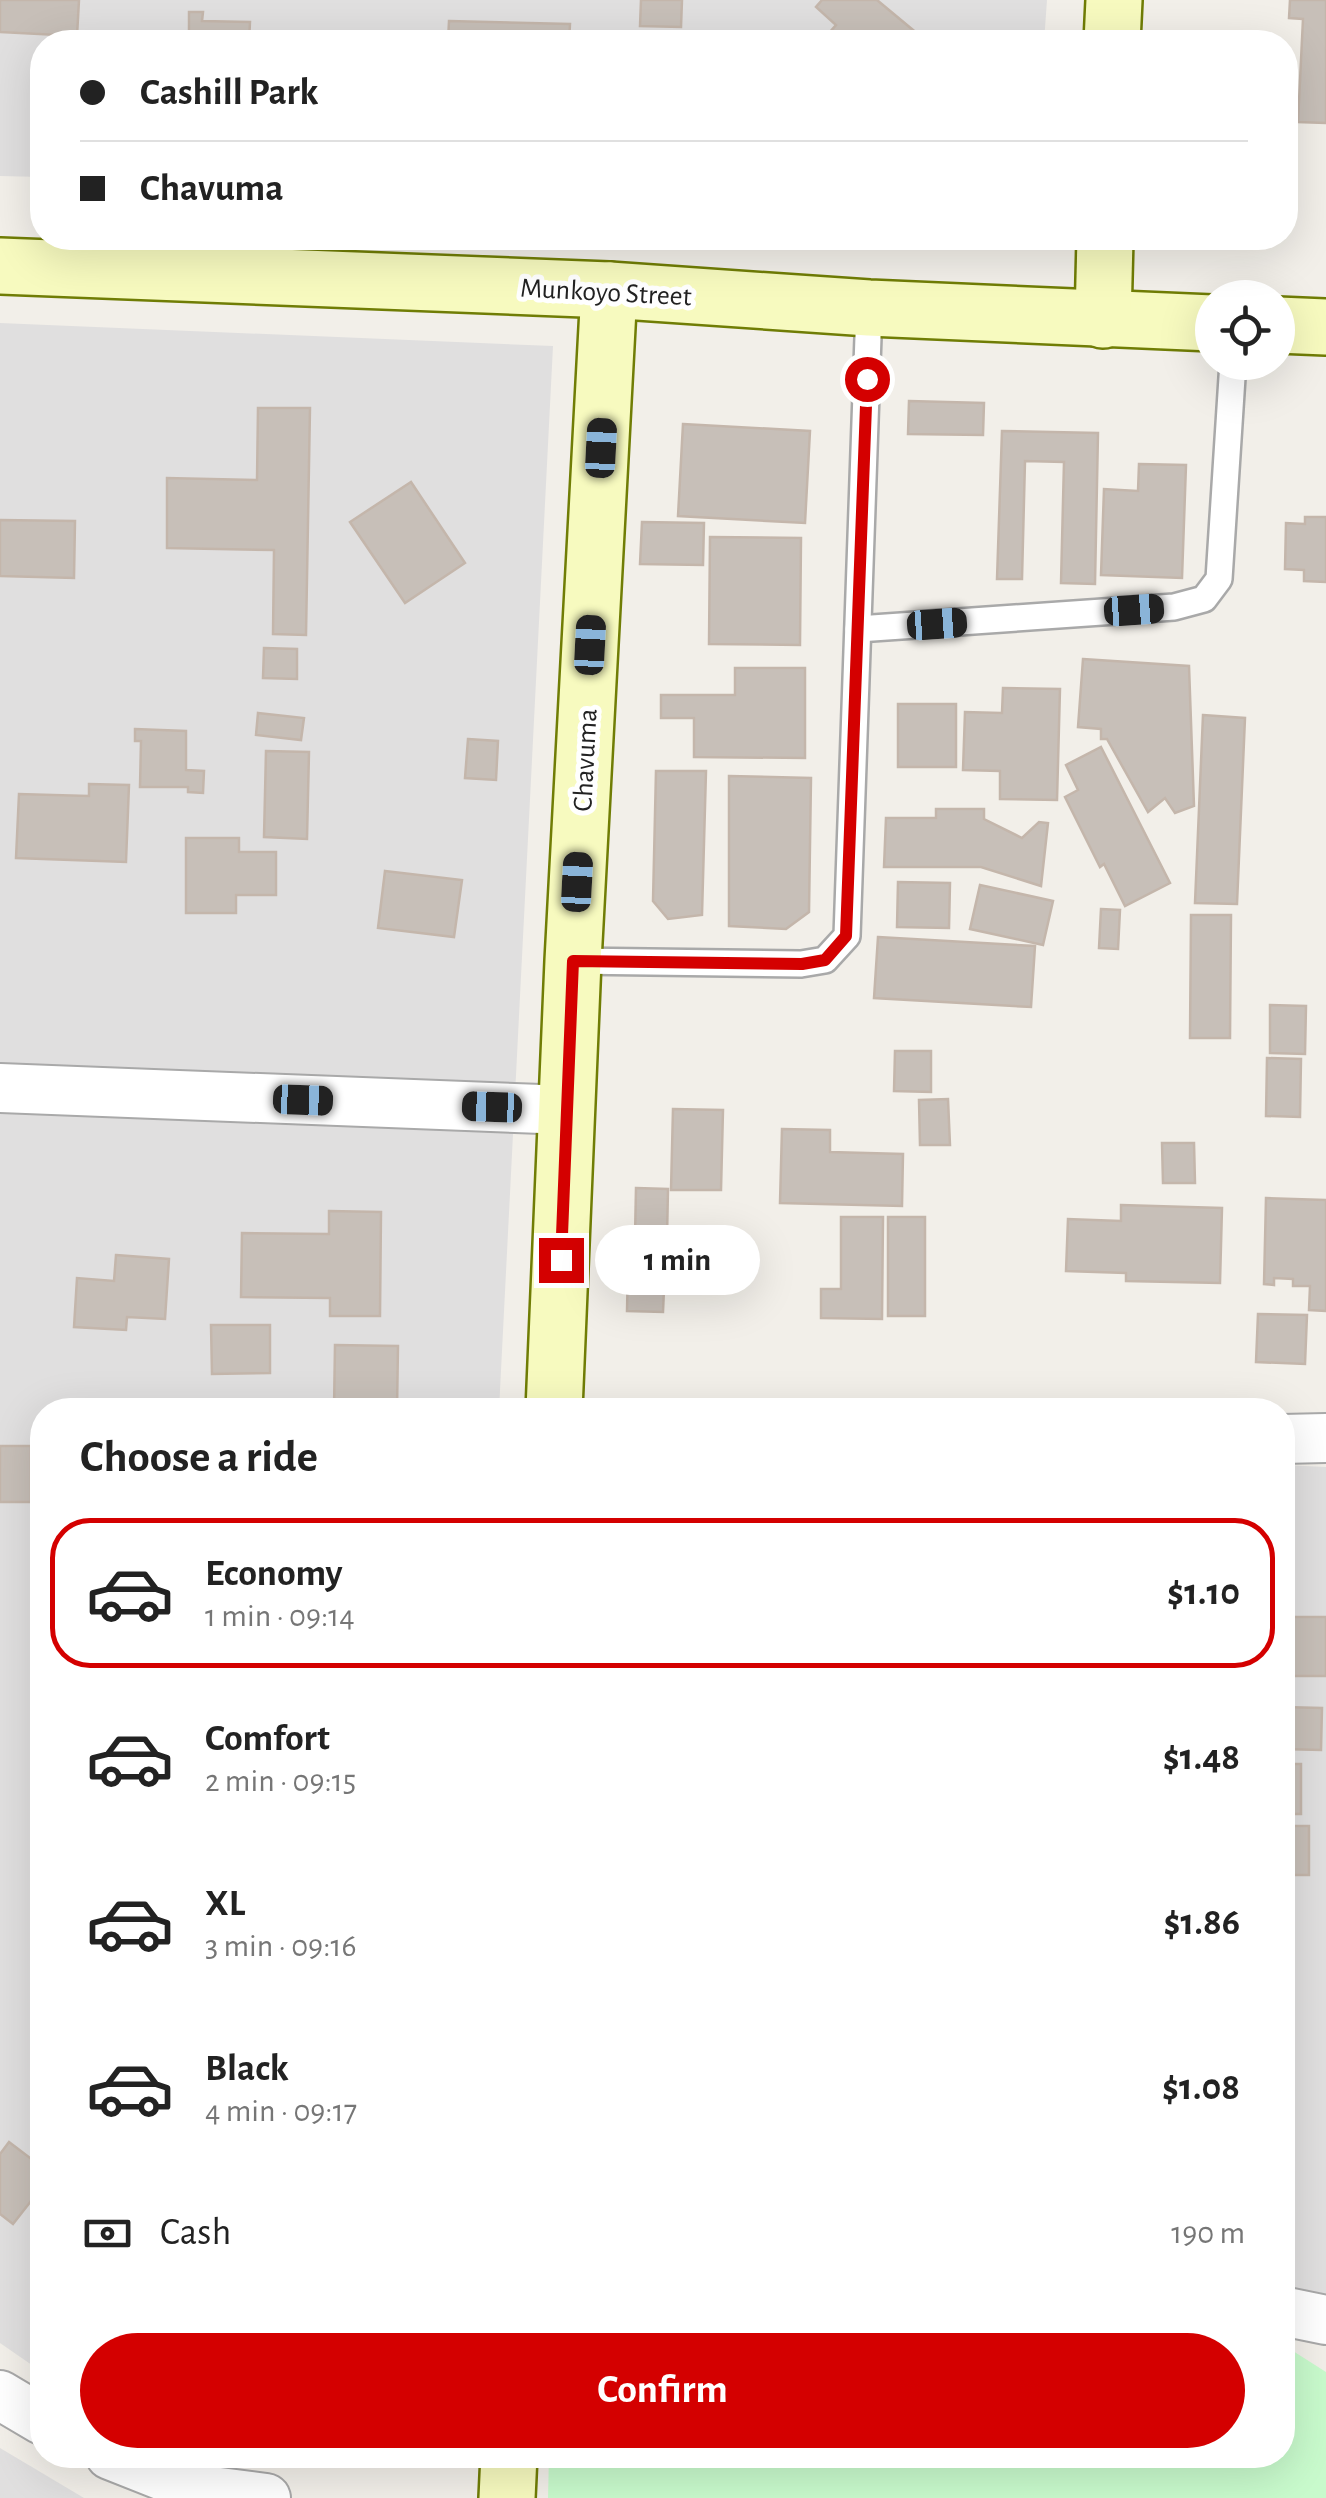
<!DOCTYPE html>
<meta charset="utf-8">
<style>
:root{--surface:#fff;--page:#f6f6f6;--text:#222;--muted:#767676;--line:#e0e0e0;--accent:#d40000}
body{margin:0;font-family:"Alegreya Sans",sans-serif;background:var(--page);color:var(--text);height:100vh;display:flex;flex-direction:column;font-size:38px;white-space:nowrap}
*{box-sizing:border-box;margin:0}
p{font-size:32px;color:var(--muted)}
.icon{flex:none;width:55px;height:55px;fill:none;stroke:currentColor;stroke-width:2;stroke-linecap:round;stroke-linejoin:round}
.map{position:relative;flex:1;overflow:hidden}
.drawer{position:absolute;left:30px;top:1398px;width:1265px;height:1070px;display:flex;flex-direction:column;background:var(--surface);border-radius:40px;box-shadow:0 10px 40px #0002}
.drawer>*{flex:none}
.banner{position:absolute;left:30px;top:30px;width:1268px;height:220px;border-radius:40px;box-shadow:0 10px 40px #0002;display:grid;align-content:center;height:220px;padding:0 50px;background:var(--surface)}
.fabs{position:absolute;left:1195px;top:280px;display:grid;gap:20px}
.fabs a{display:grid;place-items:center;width:100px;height:100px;border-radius:50%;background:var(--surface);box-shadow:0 10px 40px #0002;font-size:50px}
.end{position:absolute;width:45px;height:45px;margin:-22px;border:12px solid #d40000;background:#fff;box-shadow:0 0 0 5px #fff}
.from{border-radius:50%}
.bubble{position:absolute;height:70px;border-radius:35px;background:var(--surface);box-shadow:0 10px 40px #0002;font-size:32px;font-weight:700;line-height:70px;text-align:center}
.car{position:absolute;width:30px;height:60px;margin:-30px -15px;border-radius:12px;box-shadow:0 0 8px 2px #0007;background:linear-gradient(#222 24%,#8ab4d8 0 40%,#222 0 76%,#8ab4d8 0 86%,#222 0)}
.banner b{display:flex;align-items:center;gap:35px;height:95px;font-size:38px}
.banner b+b{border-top:2px solid var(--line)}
.banner i{width:25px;height:25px;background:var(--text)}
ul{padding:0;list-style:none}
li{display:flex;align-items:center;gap:30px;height:150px;margin:0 20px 15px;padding:0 30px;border:5px solid transparent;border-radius:40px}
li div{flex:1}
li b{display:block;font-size:38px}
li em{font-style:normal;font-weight:700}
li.on{border-color:var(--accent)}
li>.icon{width:90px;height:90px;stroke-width:1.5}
h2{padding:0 50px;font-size:45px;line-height:120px}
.pay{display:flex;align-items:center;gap:25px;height:110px;padding:0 50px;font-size:38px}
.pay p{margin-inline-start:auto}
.cta{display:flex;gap:20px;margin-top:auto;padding:20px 50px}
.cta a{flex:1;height:115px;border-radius:60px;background:var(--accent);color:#fff;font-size:40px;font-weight:700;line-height:115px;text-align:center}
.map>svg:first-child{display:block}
</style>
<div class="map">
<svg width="1326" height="2498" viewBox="0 0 1326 2498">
<rect width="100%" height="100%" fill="#f2efe9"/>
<!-- residential -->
<g fill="#e0dfdf">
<polygon points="0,0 1047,0 1044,42 42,42 42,177 0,176"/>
<polygon points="0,323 553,346 499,1410 42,1410 42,2372 0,2343"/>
<polygon points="1283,1465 1326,1467 1326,2297 1283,2294"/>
<polygon points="0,2448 84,2498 0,2498"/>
</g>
<!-- park -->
<polygon fill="#c8facc" points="1283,2351 1293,2351 1326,2372 1326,2498 548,2498 549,2455 1282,2455"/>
<!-- building -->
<g fill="#c7bfb8" stroke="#c4b6ab" stroke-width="2.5">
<polygon points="0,0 79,0 77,36 0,32"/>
<polygon points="641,0 682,0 681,27 640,26"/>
<polygon points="822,0 877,0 919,35 913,42 821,42 836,25 816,7"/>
<polygon points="1290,0 1326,0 1326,123 1298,122 1303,19 1289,18"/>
<polygon points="189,12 203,12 202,21 250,22 249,42 189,42"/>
<polygon points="449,21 570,24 569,42 448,42"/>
<polygon points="909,401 984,403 983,435 908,434"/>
<polygon points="258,408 310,408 306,635 273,634 274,550 167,548 167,478 257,480"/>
<polygon points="683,424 810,431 805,523 678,516"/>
<polygon points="1002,431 1098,433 1095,584 1061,583 1064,462 1025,461 1022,579 997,579"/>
<polygon points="1139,464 1186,465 1182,578 1101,575 1104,489 1138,491"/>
<polygon points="411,482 465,563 405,603 350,522"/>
<polygon points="1305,517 1326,517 1326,582 1304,581 1304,570 1285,569 1286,523 1305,524"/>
<polygon points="0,520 75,521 74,578 0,576"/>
<polygon points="642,522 704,523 703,565 640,564"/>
<polygon points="710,537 801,538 800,645 709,644"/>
<polygon points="264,648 297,649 297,679 263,678"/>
<polygon points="1083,659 1189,666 1194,806 1175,813 1165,798 1148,812 1107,739 1101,739 1101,729 1078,727"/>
<polygon points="735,668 805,668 805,758 694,757 694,718 661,718 661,695 735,695"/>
<polygon points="1003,688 1060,689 1057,800 1000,799 1000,771 963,770 965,712 1002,713"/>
<rect x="898" y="704" width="58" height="63"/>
<polygon points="258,713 304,718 301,740 256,735"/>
<polygon points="1203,715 1245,718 1237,904 1195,903"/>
<polygon points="135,729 186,731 186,770 204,771 203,793 188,792 188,787 140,787 141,741 135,741"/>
<polygon points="468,739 498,741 496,780 465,778"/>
<polygon points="1101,747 1170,883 1125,906 1104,864 1100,867 1065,797 1078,790 1066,765"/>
<polygon points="266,751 309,752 307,839 264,837"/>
<polygon points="656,771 706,771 702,915 668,919 653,901"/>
<polygon points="729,776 811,778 809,912 786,929 729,926"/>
<polygon points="89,784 129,785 126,862 16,858 19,794 89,796"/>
<polygon points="936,809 984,809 984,819 1022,838 1039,822 1048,823 1041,886 981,867 884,867 886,818 936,818"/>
<polygon points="186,838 239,838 239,852 276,852 276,895 236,895 236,913 186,913"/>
<polygon points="385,871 462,880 454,937 378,928"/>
<polygon points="898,882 950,883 949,928 897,927"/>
<polygon points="980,885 1053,901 1043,945 970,929"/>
<polygon points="1101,909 1120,910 1118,949 1099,948"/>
<polygon points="1191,915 1231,915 1230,1038 1190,1038"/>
<polygon points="878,937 1035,946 1031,1007 874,998"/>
<polygon points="1270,1005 1306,1006 1305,1054 1270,1053"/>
<polygon points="895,1051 931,1051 931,1092 894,1091"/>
<polygon points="1267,1058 1301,1059 1300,1117 1266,1116"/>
<polygon points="948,1099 950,1145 920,1145 919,1100"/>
<polygon points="673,1109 723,1110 721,1190 671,1190"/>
<polygon points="782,1129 830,1130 830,1152 903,1154 902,1206 780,1203"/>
<polygon points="1162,1143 1194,1143 1195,1183 1163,1183"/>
<polygon points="636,1188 668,1189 667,1238 635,1237"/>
<polygon points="1266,1198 1326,1200 1326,1311 1309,1310 1310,1286 1293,1286 1293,1279 1274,1278 1274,1285 1264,1284"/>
<polygon points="1121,1205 1222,1208 1220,1283 1126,1281 1126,1273 1066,1271 1068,1219 1121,1221"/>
<polygon points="329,1211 381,1212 380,1316 330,1316 330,1298 241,1297 242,1233 329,1234"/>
<polygon points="841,1217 883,1217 882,1319 821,1318 821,1289 841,1289"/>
<rect x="888" y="1217" width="37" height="99"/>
<polygon points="116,1255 169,1259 165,1319 127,1317 126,1330 74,1327 77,1278 114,1281"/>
<polygon points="628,1265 665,1266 663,1312 627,1311"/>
<polygon points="1258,1314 1307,1315 1305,1364 1256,1362"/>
<polygon points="211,1325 270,1325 270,1373 212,1374"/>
<polygon points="335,1345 398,1346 397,1410 334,1410"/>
<rect x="0" y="1446" width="31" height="56"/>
<rect x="1291" y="1617" width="35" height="59"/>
<polygon points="1282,1707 1322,1708 1321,1750 1282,1749"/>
<rect x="1282" y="1764" width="19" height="50"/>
<rect x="1282" y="1826" width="27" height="49"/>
<polygon points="9,2142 42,2167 42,2209 31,2201 13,2224 0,2214 0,2154"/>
</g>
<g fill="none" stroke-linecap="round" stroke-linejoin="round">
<!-- lane casing -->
<g stroke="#a9a9a9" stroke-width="30">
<g id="lane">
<polyline points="858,629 1174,607 1204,599 1219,579 1233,362"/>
<polyline points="573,961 801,964 825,960 847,936 869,308"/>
</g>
</g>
<!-- street casing -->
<g stroke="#a9a9a9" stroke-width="52">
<g id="street">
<polyline points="0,1088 568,1110"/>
<polyline points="1282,1439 1326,1438"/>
<polyline points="1282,2311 1326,2320"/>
<polyline points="0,2395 42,2420"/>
<polyline points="110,2455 196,2489 266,2498"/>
</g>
</g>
<!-- secondary casing -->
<g stroke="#707d05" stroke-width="60">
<g id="secondary">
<polyline points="1112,42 1114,0"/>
<polyline points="0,266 609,290 869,308 1212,323"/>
<polyline points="1103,320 1105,238"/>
<polyline points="1278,325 1326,327"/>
<polyline points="554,1410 573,961 609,290"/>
<polyline points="507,2498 509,2455"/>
</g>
</g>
<!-- lane -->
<use href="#lane" stroke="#fff" stroke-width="25"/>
<!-- street -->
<use href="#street" stroke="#fff" stroke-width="48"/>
<!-- secondary -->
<use href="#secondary" stroke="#f7fabf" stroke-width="55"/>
</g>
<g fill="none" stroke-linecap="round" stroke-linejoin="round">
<!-- route -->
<polyline stroke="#d40000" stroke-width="12" points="561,1260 573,961 802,964 825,960 846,936 867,379"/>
</g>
<g text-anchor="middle" stroke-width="10" stroke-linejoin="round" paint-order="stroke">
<!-- street labels -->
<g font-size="28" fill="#222" stroke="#fff">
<text transform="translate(606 291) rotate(3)" y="10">Munkoyo Street</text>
<text transform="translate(584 760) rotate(-87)" y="10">Chavuma</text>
</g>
</g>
</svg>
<div class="fabs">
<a><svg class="icon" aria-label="locate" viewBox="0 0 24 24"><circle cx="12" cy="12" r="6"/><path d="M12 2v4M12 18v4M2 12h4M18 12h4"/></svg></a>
</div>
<i class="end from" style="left:867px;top:379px"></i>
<i class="end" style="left:561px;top:1260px"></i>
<div class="bubble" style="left:595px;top:1225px;width:165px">1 min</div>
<i class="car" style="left:601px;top:448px;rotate:3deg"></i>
<i class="car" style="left:1134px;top:610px;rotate:86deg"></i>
<i class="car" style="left:937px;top:624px;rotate:86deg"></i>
<i class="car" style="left:590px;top:645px;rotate:3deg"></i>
<i class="car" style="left:577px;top:882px;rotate:3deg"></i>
<i class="car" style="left:303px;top:1100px;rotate:92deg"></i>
<i class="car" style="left:492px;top:1107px;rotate:272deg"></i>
<div class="banner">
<b><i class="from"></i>Cashill Park</b>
<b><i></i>Chavuma</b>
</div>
<section class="drawer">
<h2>Choose a ride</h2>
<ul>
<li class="on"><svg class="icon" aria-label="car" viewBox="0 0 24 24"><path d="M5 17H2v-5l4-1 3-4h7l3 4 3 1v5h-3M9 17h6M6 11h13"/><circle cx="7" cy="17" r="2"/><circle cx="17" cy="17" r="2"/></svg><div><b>Economy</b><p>1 min · 09:14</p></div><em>$1.10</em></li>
<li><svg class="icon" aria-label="car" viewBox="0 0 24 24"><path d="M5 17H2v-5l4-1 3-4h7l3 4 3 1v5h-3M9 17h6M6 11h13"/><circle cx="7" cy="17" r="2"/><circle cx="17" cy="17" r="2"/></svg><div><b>Comfort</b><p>2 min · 09:15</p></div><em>$1.48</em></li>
<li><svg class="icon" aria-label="car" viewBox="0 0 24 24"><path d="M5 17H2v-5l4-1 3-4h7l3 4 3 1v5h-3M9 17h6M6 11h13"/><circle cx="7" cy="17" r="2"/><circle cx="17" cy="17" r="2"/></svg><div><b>XL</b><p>3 min · 09:16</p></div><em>$1.86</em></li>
<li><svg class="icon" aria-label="car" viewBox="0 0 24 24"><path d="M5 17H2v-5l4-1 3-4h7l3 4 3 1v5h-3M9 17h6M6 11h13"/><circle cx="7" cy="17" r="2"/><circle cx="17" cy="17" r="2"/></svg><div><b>Black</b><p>4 min · 09:17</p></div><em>$1.08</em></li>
</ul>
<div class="pay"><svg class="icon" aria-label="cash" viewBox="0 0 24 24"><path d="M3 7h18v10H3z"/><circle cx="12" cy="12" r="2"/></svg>Cash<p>190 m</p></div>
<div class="cta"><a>Confirm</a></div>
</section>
</div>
